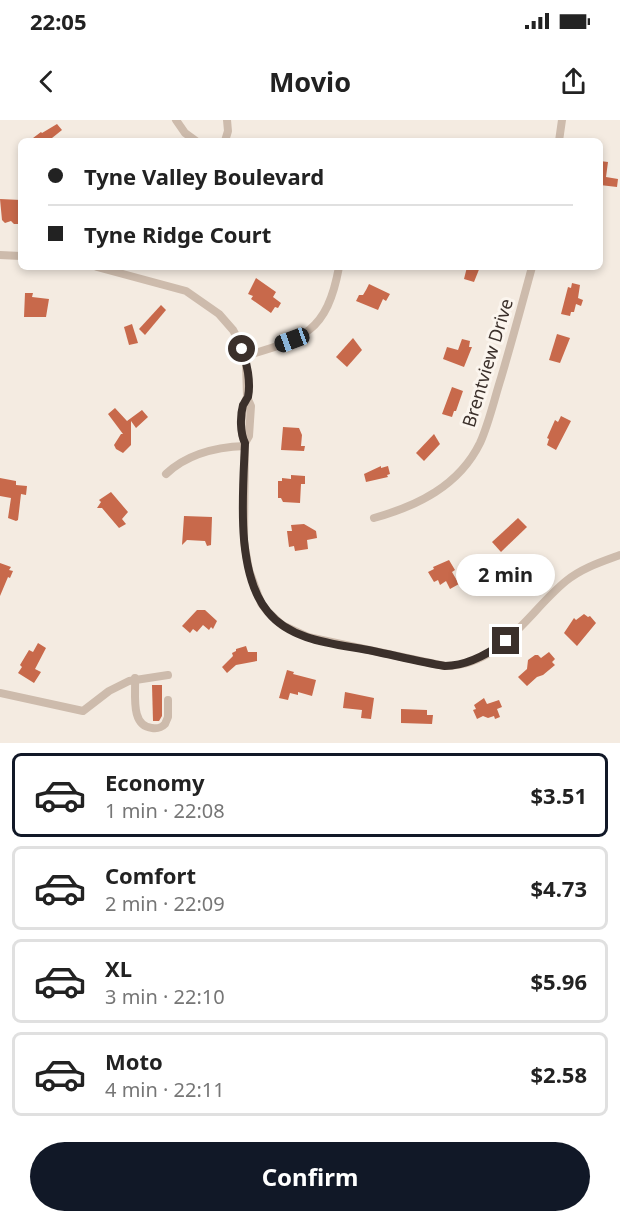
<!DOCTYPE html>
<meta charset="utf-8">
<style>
:root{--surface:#fff;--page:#f2f2f2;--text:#222;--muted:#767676;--line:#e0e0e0;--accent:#111827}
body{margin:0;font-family:"Noto Sans",sans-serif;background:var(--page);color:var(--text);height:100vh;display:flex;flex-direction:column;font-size:22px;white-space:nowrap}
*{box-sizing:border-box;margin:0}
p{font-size:20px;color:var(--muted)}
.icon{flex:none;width:33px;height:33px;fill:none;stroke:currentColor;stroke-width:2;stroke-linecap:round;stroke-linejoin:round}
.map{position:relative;height:623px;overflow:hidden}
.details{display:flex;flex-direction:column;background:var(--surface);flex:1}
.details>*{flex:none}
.hud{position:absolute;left:18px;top:18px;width:585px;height:132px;border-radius:9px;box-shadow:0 3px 9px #0003;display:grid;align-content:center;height:132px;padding:0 30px;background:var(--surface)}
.end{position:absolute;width:27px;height:27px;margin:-14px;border:8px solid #3b302b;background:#fff;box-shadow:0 0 0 3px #fff}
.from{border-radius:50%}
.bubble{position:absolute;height:42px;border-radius:21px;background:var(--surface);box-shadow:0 3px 9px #0003;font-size:20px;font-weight:700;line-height:42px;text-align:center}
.car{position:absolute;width:18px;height:36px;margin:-18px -9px;border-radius:8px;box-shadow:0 0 4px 2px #0007;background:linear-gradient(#222 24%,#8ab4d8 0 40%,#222 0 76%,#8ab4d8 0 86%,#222 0)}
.hud b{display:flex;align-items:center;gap:21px;height:57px;font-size:22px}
.hud b+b{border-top:2px solid var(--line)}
.hud i{width:15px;height:15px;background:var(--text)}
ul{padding:10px 0 0;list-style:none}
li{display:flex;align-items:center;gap:18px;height:84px;margin:0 12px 9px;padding:0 18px;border:3px solid var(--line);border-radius:9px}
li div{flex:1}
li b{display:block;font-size:22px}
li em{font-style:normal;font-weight:700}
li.selected{border-color:var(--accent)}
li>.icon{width:54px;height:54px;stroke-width:1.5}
.primary-button{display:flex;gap:12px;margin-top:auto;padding:12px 30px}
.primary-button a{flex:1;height:69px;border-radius:36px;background:var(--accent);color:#fff;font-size:24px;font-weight:700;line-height:69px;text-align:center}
.status{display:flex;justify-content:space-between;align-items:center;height:42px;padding:0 30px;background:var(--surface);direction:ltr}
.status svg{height:16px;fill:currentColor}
header{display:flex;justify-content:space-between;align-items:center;height:78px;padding:0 30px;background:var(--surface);font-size:27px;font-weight:700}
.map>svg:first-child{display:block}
</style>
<div class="status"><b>22:05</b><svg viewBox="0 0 49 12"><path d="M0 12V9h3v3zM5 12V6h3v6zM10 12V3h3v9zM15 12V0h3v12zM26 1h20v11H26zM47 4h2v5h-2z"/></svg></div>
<header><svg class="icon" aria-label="back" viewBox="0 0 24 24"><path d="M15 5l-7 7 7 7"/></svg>Movio<svg class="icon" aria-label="share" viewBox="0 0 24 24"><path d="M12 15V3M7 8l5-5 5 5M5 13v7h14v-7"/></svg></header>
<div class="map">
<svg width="620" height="623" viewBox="0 0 620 623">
<rect width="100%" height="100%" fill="#f4ebe1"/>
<!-- building -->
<g fill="#c8694b">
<polygon points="57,4 62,10 52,18 54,21 29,21 41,12 42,13"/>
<polygon points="600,41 608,42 606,57 618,59 617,67 600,65"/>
<polygon points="0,79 21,80 19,104 14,104 11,101 5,103 2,100"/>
<polygon points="467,147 480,147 474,162 464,159"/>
<polygon points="256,158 276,172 273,177 281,183 278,188 275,187 271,193 251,179 253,176 248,174"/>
<polygon points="572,163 580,165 578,178 583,180 581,186 576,184 574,192 571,192 570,196 561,194 568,167 571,168"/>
<polygon points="369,164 390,174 386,181 383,179 378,190 356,181 359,175 363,175 366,170"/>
<polygon points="25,173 33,173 32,177 49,179 46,197 24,197"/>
<polygon points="161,185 166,190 145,215 139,209"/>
<polygon points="132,204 138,223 129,225 124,207"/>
<polygon points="557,214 570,218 560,243 549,240"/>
<polygon points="353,218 362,230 347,247 336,237"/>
<polygon points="462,219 470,221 469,227 472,227 464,247 443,239 447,227 458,230"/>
<polygon points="452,267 463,271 456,291 454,291 452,297 442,294"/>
<polygon points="115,288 127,301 142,290 148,297 136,308 131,301 131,325 123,333 116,329 114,325 121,314 123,314 108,294"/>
<polygon points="561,296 571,301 556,330 547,325 549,319 547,318 555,300 558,302"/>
<polygon points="283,307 299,308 302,315 301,326 305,326 304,331 281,330"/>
<polygon points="434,314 440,324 424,341 416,333"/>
<polygon points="381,346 381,348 388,346 390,354 387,355 388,357 366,362 364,354"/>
<polygon points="291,355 305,356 305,364 301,364 300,383 283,382 281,378 278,378 278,361 282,361 282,358 291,359"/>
<polygon points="0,358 16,361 16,365 27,366 26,375 21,374 18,400 16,401 8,398 11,378 0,376"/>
<polygon points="111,372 128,392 122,399 126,404 119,408 102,388 97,388 101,382 99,380"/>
<polygon points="184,396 212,397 211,425 207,426 205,421 187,420 182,425"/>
<polygon points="518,398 527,407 501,432 492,422"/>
<polygon points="304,404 316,411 317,418 307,420 308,429 295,431 294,426 289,427 287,411 292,411 291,405"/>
<polygon points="449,440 455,450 452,452 459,464 450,469 446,461 440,465 438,460 434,462 428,452 434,449 433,447"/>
<polygon points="0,443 11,447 9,450 13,451 10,458 8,457 0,476"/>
<polygon points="197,490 205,490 217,501 213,509 211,507 209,510 203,505 197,512 193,509 190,513 182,506"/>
<polygon points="584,494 588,497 590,496 596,503 577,526 564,513 574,498 576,500"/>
<polygon points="38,523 46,528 35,549 41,552 34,563 18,553 22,547 20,545 29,530 33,532"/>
<polygon points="246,526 248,532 257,532 257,541 236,545 227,553 222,547 233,536 232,533 236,531 236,529"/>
<polygon points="549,532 555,539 552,542 555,545 543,555 537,557 527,566 518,557 527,549 528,540 535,535 538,535 541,538"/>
<polygon points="287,550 294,552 293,554 316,560 312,576 298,572 298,575 290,573 288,580 279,578"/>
<polygon points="152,565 162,565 162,596 159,601 153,601"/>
<polygon points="345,572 374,578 371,599 361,598 362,590 343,588"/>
<polygon points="484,578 487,584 499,580 502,587 497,589 500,597 495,599 494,596 488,598 483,596 477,599 473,590 476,589 474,585"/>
<polygon points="401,589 427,590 427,595 433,595 432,604 401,603"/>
</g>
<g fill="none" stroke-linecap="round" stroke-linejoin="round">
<!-- minor -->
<g stroke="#cdbbac" stroke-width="8">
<polyline points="176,0 185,13 196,21"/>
<polyline points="225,21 228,11 227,0"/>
<polyline points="559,21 562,0"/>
<polyline points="0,135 21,136"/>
<path d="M 97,147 L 186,171 L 219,194 L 233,210 L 239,221 L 246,243 L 247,277 L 251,286 L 249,316 L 245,323 L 244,422 L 249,450 L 261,483 L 267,491 L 282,505 L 308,517 L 445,546 C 501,546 528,492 566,461 C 582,448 601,442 620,435"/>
<path d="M 245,236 C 304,219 327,212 339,147"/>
<path d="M 245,323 C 239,310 241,290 247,277"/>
<path d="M 166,354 C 187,334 216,327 245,326"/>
<path d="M 374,398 C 417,386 459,366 480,323 C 489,303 494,280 501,258 C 512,221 522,184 532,147"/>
<path d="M 135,558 C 136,574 130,606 152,608 C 158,609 161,608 165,604 L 168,597 L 168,580"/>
<polyline points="0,573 83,591 109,571 129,561 168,555"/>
</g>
</g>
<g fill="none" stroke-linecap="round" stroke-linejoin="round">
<!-- route -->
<path stroke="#3b302b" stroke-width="8" d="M 242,229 C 247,242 251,263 248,277 C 247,278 244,284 243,285 C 240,296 240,313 245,323 C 243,371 235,453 268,492 C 292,522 338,524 373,531 C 397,536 421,542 445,546 C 467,546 488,534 506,521"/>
</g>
<g text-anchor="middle" stroke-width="6" stroke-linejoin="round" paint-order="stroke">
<!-- street labels -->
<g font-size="18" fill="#3b302b" stroke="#fbf5ee">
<text transform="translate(488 243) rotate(-73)" y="6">Brentview Drive</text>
</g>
</g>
</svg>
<i class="end from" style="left:242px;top:229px"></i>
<i class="end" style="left:506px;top:521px"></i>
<div class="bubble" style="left:456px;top:434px;width:99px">2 min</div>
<i class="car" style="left:292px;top:220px;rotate:250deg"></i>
<div class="hud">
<b><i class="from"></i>Tyne Valley Boulevard</b>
<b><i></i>Tyne Ridge Court</b>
</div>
</div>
<section class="details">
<ul>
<li class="selected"><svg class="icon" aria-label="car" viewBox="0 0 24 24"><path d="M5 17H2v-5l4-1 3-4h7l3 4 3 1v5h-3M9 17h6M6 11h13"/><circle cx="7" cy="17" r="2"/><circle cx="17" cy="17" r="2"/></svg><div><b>Economy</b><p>1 min · 22:08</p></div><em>$3.51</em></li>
<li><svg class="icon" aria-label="car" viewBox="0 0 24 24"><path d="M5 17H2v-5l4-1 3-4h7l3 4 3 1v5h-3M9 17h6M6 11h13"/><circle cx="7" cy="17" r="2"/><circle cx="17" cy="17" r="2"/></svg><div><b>Comfort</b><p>2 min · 22:09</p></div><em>$4.73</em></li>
<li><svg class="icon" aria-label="car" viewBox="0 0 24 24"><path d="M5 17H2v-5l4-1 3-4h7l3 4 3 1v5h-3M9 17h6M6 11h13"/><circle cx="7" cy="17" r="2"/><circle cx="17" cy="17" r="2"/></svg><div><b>XL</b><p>3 min · 22:10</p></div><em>$5.96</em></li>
<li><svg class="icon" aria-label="car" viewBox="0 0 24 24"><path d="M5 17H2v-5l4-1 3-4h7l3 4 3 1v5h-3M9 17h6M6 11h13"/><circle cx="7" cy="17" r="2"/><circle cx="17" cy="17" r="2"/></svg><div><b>Moto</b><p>4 min · 22:11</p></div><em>$2.58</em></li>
</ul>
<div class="primary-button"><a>Confirm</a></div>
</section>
